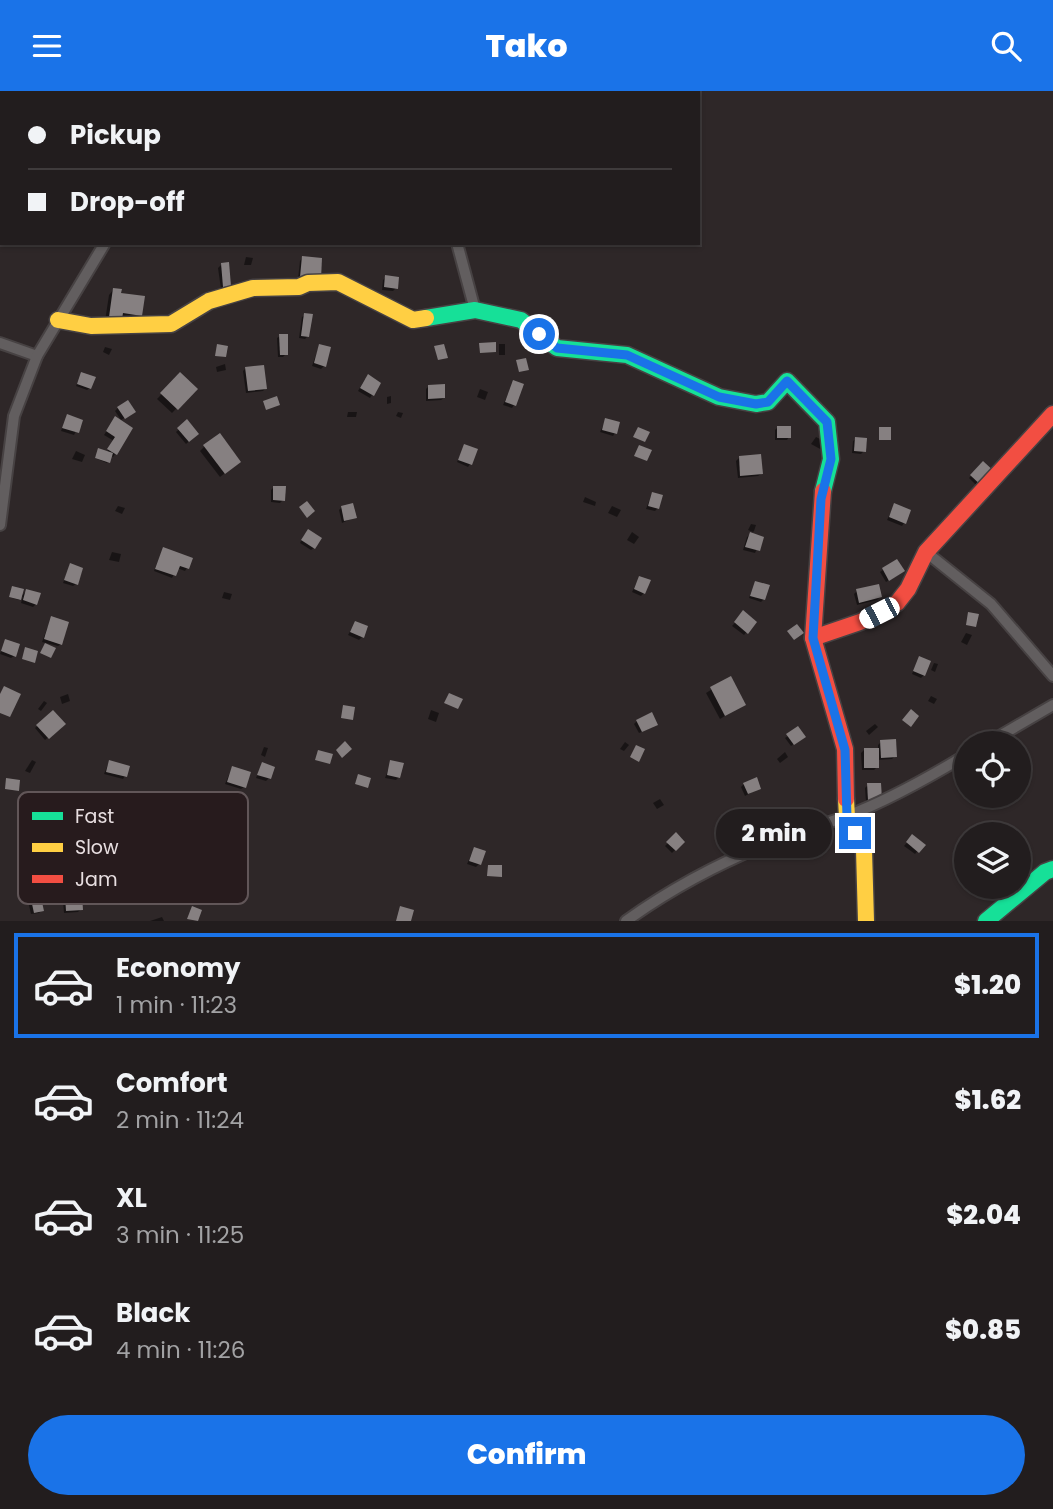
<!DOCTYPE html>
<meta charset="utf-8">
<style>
:root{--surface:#221d1e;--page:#2e2a2b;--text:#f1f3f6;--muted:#a2a2a4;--line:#3f3b3c;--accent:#1a73e8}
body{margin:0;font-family:Poppins,sans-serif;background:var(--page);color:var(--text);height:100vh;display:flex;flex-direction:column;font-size:26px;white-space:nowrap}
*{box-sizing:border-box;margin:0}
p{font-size:23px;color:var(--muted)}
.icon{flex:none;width:38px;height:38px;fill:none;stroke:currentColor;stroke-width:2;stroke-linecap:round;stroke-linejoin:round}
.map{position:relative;height:830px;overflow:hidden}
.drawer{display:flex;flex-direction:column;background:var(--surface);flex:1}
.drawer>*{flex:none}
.guide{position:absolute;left:0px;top:0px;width:700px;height:154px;box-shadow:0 2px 5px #0004,0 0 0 2px var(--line);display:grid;align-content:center;height:154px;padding:0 28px;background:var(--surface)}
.buttons{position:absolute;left:954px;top:640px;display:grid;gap:14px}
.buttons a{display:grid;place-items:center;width:77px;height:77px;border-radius:50%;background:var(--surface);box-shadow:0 2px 5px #0004,0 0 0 2px var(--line);font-size:35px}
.end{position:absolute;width:32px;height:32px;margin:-16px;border:9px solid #1a73e8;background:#fff;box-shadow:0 0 0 4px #fff}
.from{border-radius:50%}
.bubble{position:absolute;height:49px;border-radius:24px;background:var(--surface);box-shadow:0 2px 5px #0004,0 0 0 2px var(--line);font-size:23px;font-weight:800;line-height:49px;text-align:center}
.car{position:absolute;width:21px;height:42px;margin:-21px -10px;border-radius:9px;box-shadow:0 0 5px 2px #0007;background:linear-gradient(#fff 24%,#345 0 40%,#fff 0 76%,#345 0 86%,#fff 0)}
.guide b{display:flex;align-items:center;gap:24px;height:66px;font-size:26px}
.guide b+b{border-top:2px solid var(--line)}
.guide i{width:18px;height:18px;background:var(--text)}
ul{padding:12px 0 0;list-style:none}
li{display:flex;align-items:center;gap:21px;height:105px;margin:0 14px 10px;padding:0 14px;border:4px solid transparent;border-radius:0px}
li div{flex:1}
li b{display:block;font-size:26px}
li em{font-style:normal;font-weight:800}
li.selected{border-color:var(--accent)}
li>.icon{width:63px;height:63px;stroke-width:1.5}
.cta{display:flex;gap:14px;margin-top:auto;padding:14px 28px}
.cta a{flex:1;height:80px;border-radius:42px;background:var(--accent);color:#fff;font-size:28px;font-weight:800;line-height:80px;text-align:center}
header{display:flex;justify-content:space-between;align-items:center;height:91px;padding:0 28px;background:var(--accent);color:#fff;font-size:32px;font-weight:800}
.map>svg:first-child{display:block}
</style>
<header><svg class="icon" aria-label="menu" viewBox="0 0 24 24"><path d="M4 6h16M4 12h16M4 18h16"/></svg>Tako<svg class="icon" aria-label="search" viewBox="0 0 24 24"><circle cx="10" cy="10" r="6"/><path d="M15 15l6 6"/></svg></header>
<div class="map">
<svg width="1053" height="830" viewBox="0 0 1053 830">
<rect width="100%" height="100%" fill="#2e2728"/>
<!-- shadow -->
<g fill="#0007">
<polygon points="246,166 253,167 251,174 244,174"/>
<polygon points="302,167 319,187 298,188 300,170"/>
<polygon points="221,174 229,194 221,198 218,177"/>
<polygon points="386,186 396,197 393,200 382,199 383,189"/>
<polygon points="113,199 140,224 136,229 105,230 109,204"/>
<polygon points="305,224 308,245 305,248 299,247 302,226"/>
<polygon points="280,245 286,263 283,266 278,266 277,247"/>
<rect x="499" y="253" width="6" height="11"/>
<polygon points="319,255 324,275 321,278 312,275"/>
<polygon points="105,256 112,258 109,264 103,261"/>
<polygon points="225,273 226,279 217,281 216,276"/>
<polygon points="246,277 266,297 263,300 246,302 243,280"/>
<polygon points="82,283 90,297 87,299 76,295"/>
<polygon points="180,284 195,298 172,322 157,308"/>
<polygon points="365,288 372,304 370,307 358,300"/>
<polygon points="514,291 514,314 512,317 503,314"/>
<polygon points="429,295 444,307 441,309 426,310 426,298"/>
<polygon points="480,298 488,301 485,309 477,306"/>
<polygon points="391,305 391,312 387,313 387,306"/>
<polygon points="118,317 131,323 121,329 115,320"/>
<polygon points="357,321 356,326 347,326 348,321"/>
<polygon points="398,321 403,322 401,327 396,325"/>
<polygon points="67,325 81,330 74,344 61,340"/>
<polygon points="115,327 115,363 113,366 110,364 107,372 95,367 98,360 106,362 114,350 104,344"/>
<polygon points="606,329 615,342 613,345 600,341"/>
<polygon points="187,331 197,343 186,353 176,341"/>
<polygon points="778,336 789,346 787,349 775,349 775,339"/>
<polygon points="816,346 826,351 822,359 811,353"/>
<polygon points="856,348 864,360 861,363 852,362 853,350"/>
<polygon points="205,355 234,375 220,386 200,360"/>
<polygon points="465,355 470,373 468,376 457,371"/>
<polygon points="76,360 85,364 82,371 72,368"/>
<polygon points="739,367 761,383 758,385 738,387 736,370"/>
<polygon points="983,373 980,398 969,387"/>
<polygon points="274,396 283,409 280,412 271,411 271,399"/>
<polygon points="652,402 658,417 655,420 646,418"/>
<polygon points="585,406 596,411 595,415 583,411"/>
<polygon points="118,415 125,417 122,423 115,420"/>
<polygon points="612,415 621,419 617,426 608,422"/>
<polygon points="894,415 904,432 902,435 887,429"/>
<polygon points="342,416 355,426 342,432 339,419"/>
<polygon points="751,433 756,434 754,440 751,443 762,447 755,462 743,459 747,446 753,441 748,439"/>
<polygon points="632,441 639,446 634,453 627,449"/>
<polygon points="305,443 314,457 311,459 300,452"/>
<polygon points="163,458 187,477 185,480 177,477 172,487 154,480"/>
<polygon points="112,461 121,463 119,471 109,469"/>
<polygon points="896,470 900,483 886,491 880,481"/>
<polygon points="71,474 76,493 73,495 63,492"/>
<polygon points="639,487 644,502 641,505 632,501"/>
<polygon points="755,492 764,508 761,511 749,507"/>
<polygon points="12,497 20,506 27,500 36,513 33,516 21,512 23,505 19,509 9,506"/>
<polygon points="857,500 880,506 877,509 857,514 854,503"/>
<polygon points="224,501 232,503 230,509 222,507"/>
<polygon points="744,522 755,531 744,544 732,535"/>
<polygon points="51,527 61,553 58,555 42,551"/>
<polygon points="355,532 362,546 359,549 348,544"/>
<polygon points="966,542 972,544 967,554 961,551"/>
<polygon points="5,550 14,565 11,567 0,563"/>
<polygon points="919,567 924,584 921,587 912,583"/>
<polygon points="934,572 938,573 935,581 931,579"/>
<polygon points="730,587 744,613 720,628 706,602"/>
<polygon points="68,603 70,610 62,613 60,606"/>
<polygon points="931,605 937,608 934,613 928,610"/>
<polygon points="44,610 47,612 41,620 38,618"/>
<polygon points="431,619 439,622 436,631 428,628"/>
<polygon points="53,621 64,633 45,649 35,637"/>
<polygon points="637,630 653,636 639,642 634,633"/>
<polygon points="875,633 878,636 869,644 866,640"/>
<polygon points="788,645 801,648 791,655 785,647"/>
<polygon points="625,651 629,654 624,660 620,658"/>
<polygon points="881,651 895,665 892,668 877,669 877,676 874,679 862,679 861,662 864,659 878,659 878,654"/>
<polygon points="264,656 268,657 265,666 261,664"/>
<polygon points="785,661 788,666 780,672 777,668"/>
<polygon points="32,669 36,671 30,682 25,680"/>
<polygon points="109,671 125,685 123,688 104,683"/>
<polygon points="391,671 399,686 396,689 385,687"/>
<polygon points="262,673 269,687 266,690 256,687"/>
<polygon points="232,677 244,696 241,698 225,693"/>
<polygon points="744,693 759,697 745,705 741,696"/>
<polygon points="868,694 878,711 866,711 865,697"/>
<polygon points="660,708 664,714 657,718 653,712"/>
<polygon points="676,744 683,751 672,762 665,755"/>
<polygon points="912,746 923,754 915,763 904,755"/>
<polygon points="474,758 479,773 476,776 467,773"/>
<polygon points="31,806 42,819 39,822 31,823 28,810"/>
<polygon points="66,807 81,818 78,821 64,822 63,810"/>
<polygon points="162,826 164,830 150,830"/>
</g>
<!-- building -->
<g fill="#868081">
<polygon points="302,165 322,167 321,188 300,186"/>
<polygon points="229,171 231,195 223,196 221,172"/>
<polygon points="385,184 399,186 398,198 384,196"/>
<polygon points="113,197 122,198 121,202 145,205 142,225 123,222 122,228 109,226"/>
<polygon points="304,222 313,223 309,246 301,245"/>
<polygon points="279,243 288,243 288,264 280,264"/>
<polygon points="496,251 496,261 480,262 479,252"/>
<polygon points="217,253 228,255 226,266 215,265"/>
<polygon points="319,253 331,256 326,276 314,272"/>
<polygon points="444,253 448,267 438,269 434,255"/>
<polygon points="526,267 529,279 519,281 516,269"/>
<polygon points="264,274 267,298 248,300 245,276"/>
<polygon points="81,281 96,286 91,298 77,293"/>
<polygon points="180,281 198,298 178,319 160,302"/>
<polygon points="368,283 381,292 374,305 360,297"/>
<polygon points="513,289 524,293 516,315 505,311"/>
<polygon points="445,293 445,307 428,308 428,294"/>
<polygon points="277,305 280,314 266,319 263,310"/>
<polygon points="128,309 136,321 125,328 117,316"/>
<polygon points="67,323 83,329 79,342 62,337"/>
<polygon points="115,325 133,337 117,364 107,358 115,346 106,340"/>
<polygon points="605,327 620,331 617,343 602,339"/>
<polygon points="187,328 199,343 189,351 177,337"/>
<rect x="777" y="335" width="14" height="12"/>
<polygon points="638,336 650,341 645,351 633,346"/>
<rect x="879" y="336" width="12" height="13"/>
<polygon points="220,342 241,371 225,383 203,354"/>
<polygon points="855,346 867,347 866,361 854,360"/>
<polygon points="464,353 478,358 472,374 458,369"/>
<polygon points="639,354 652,359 647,370 634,365"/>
<polygon points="98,357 113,362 110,372 95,367"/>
<polygon points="761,363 763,383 740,385 739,365"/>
<polygon points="983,370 997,383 984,397 970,384"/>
<polygon points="273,395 286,395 285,410 273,409"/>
<polygon points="652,401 663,404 659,418 648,415"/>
<polygon points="307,410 315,420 307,427 299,416"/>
<polygon points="353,412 357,427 344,430 341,415"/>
<polygon points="894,412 911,419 906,433 889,426"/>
<polygon points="308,438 322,447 315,458 301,449"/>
<polygon points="750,441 764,446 760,460 745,456"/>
<polygon points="163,456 193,467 189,478 180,475 176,485 155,478"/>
<polygon points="897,468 905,480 889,490 882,477"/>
<polygon points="70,472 83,477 78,494 64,489"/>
<polygon points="639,485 651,489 645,503 634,498"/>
<polygon points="755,490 770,494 765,509 750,505"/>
<polygon points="879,493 882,506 859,512 856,498"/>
<polygon points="12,495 24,498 21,509 9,506"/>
<polygon points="26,498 41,502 37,514 23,509"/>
<polygon points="743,519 757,531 748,543 734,531"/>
<polygon points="968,521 979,523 976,536 966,534"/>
<polygon points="51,525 69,531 62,554 44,548"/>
<polygon points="355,530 368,535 364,547 350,541"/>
<polygon points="797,533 804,542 794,549 787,540"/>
<polygon points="5,548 20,553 16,566 1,560"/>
<polygon points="45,552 56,557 51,567 40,562"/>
<polygon points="25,556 38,560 35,572 22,568"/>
<polygon points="919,565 931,570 925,585 913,580"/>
<polygon points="731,585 746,614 725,625 710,596"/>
<polygon points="4,595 21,603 10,626 0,622 0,603"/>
<polygon points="449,602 463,608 458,618 444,612"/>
<polygon points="343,614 355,616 353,629 341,627"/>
<polygon points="911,618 919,625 911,636 902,629"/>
<polygon points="53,619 66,633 49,648 36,634"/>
<polygon points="652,621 658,634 642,641 636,629"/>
<polygon points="798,635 806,646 794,654 786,643"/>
<polygon points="896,648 897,666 881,667 880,649"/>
<polygon points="345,650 352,658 342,667 336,659"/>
<polygon points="636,654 645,658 639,671 630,666"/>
<rect x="864" y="657" width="15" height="20"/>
<polygon points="318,659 333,663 330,673 315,669"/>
<polygon points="109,669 130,675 127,686 106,681"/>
<polygon points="390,669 404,672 400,687 387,684"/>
<polygon points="262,671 275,676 271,688 257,684"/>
<polygon points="232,675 251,681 246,697 227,691"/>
<polygon points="358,683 371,687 368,697 355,693"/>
<polygon points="757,686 761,698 748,703 743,692"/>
<polygon points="6,687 20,689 19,700 5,698"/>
<polygon points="867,692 881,692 882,709 868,709"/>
<polygon points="676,741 685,751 676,760 666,751"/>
<polygon points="912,743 926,754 919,762 906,751"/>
<polygon points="474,756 486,760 481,774 469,770"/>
<polygon points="488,774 502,774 502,786 487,785"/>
<polygon points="29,782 36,797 24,803 17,788"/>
<polygon points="40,802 44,820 34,822 30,804"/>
<polygon points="82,804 83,819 66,820 65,805"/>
<polygon points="192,815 202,819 198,830 187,828"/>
<polygon points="400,815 414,819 411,830 396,830"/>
</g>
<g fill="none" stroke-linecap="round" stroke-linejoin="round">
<!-- street casing -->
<g stroke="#474243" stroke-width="14">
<g id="street">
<polyline points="371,2 371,0"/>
<polyline points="457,152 475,219"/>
<polyline points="0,252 37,265"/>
<polyline points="0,434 14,325 37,265 105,152"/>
<polyline points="926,461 991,513 1053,585"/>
<polyline points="986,653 1053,614"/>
<path d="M 626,830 C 679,792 739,762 801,740 C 816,735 832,731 847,725 C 889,709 928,687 966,664"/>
</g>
</g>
<!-- fast casing -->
<g stroke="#474243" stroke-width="19">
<g id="fast">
<polyline points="426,227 475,219 521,229 557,257 627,264 719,306 756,313 768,311 787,290 827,331 831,368 823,400"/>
<polyline points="986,830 1045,781 1053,778"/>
</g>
</g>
<!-- slow casing -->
<g stroke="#474243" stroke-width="19">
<g id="slow">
<polyline points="58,229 91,235 171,233 209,210 253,197 299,196 308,192 338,191 413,229 426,227"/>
<polyline points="846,708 847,726 864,759 866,830"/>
</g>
</g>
<!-- jam casing -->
<g stroke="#474243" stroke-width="19">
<g id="jam">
<polyline points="823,400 813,547 845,658 846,708"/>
<polyline points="813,547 860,531 897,512 908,498 926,461 1053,323"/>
</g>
</g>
<!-- street -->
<use href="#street" stroke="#625e5f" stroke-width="10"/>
<!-- fast -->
<use href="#fast" stroke="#16e098" stroke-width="16"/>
<!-- slow -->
<use href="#slow" stroke="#ffcf43" stroke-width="16"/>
<!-- jam -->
<use href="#jam" stroke="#f24e42" stroke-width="16"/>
</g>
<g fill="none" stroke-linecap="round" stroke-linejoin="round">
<!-- route -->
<polyline stroke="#1a73e8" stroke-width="9" points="539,243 557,257 627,264 719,306 756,313 768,311 787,290 827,331 831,368 821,408 813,547 845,659 847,726 855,742"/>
</g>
<!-- legend -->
<rect x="18" y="701" width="230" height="112" rx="10" fill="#271b1d" stroke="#615658" stroke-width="2"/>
<rect x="32" y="721" width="31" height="8" fill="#16e098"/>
<rect x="32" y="752" width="31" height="9" fill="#ffcf43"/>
<rect x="32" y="784" width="31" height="8" fill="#f24e42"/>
<g font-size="19" fill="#e8dfe1">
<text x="75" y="732">Fast</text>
<text x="75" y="763">Slow</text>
<text x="75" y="795">Jam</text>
</g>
</svg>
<div class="buttons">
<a><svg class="icon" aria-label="locate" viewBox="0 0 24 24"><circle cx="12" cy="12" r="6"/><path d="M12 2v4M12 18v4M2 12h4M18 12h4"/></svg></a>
<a><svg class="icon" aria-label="layers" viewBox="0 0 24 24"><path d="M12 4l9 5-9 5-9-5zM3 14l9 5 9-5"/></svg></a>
</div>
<i class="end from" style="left:539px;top:243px"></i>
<i class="end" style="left:855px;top:742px"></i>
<div class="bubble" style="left:716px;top:718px;width:116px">2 min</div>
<i class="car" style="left:879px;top:522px;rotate:243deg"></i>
<div class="guide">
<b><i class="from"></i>Pickup</b>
<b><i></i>Drop-off</b>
</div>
</div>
<section class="drawer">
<ul>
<li class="selected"><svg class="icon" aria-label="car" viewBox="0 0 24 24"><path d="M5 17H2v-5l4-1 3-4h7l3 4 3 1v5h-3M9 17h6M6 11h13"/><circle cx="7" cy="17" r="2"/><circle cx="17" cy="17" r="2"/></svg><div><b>Economy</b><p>1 min · 11:23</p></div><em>$1.20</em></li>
<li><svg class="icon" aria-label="car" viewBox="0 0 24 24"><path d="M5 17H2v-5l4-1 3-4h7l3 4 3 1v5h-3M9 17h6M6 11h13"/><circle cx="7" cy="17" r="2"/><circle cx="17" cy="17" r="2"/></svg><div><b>Comfort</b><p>2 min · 11:24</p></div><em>$1.62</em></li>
<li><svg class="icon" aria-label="car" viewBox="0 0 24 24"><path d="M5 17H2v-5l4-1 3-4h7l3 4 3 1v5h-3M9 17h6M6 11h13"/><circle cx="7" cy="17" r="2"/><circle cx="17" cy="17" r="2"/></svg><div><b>XL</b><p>3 min · 11:25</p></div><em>$2.04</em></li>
<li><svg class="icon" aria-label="car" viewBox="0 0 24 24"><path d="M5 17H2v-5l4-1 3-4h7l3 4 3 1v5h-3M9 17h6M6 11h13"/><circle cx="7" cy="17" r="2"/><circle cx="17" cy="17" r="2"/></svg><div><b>Black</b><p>4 min · 11:26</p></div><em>$0.85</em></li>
</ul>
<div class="cta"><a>Confirm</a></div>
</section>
